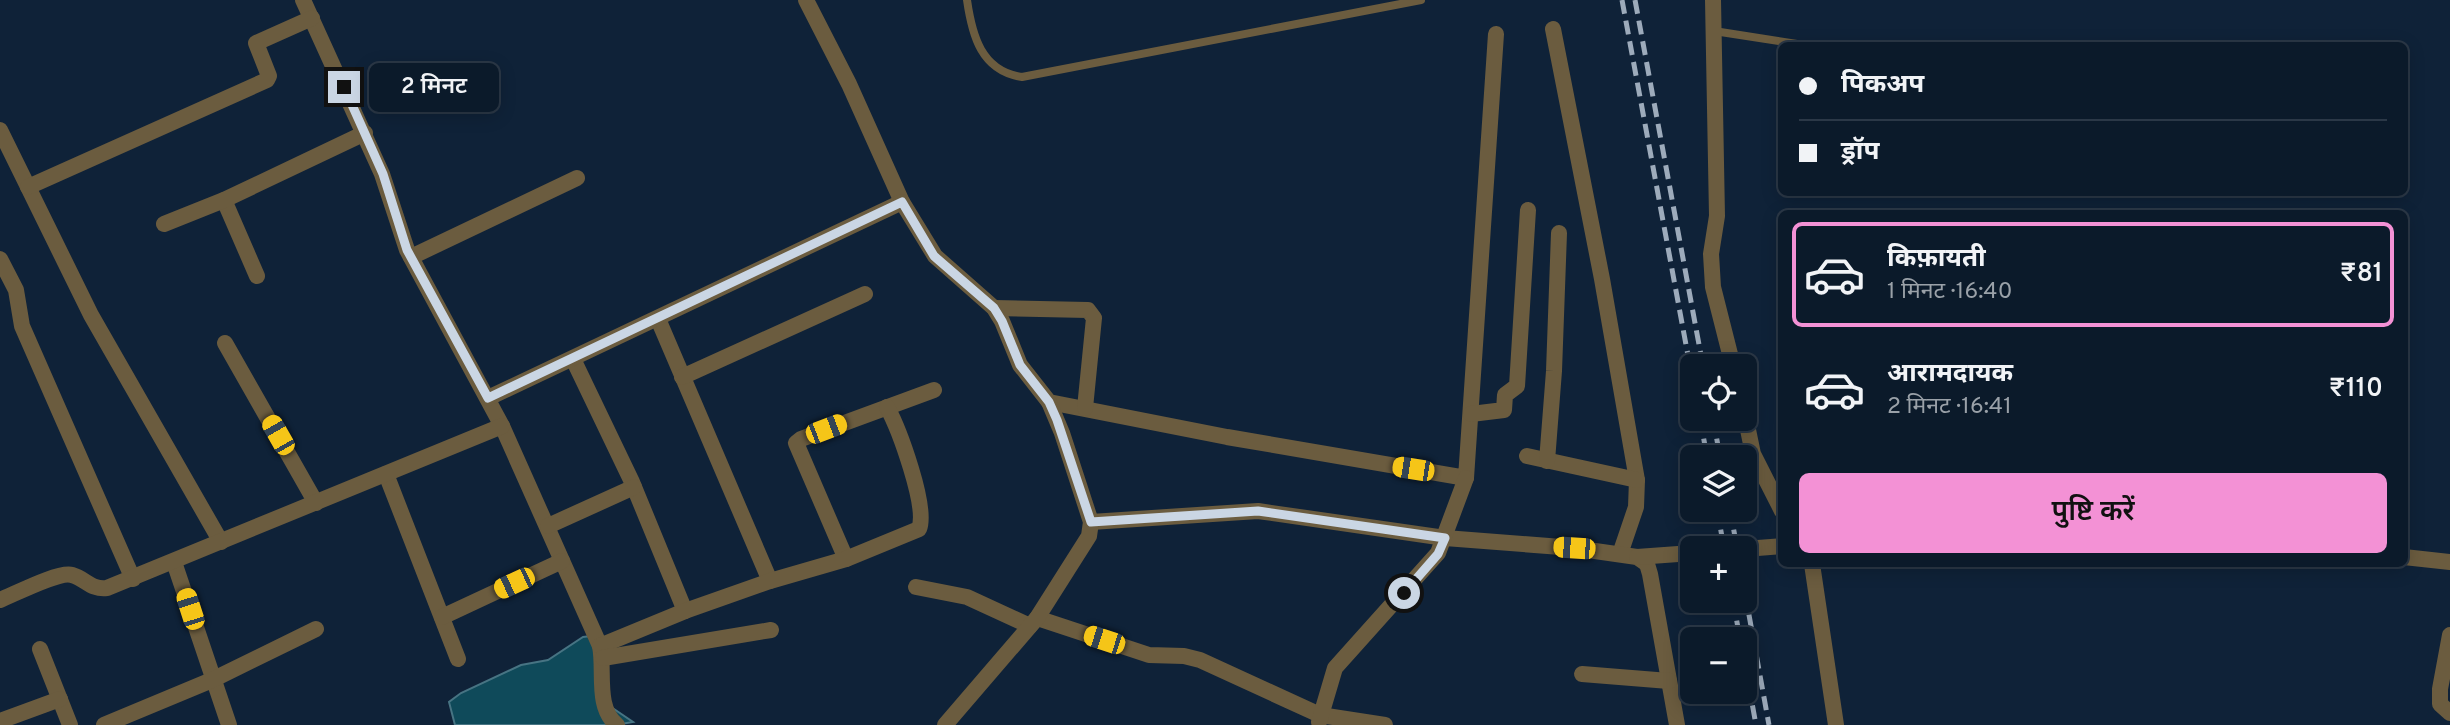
<!DOCTYPE html>
<html lang="hi">
<meta charset="utf-8">
<style>
:root{--surface:#0b1a2a;--page:#192736;--text:#f1f3f6;--muted:#9aa1a8;--line:#2b3847;--accent:#f391d5}
body{margin:0;font-family:Overpass,"Noto Sans Devanagari",sans-serif;background:var(--page);color:var(--text);height:100vh;display:flex;flex-direction:column;font-size:26px;white-space:nowrap}
*{box-sizing:border-box;margin:0}
p{font-size:23px;color:var(--muted)}
.icon{flex:none;width:38px;height:38px;fill:none;stroke:currentColor;stroke-width:2;stroke-linecap:round;stroke-linejoin:round}
.map{position:relative;flex:1;overflow:hidden}
.panel{position:absolute;left:1778px;top:210px;width:630px;height:357px;display:flex;flex-direction:column;background:var(--surface);border-radius:10px;box-shadow:0 4px 18px #0003,0 0 0 2px var(--line)}
.panel>*{flex:none}
.banner{position:absolute;left:1778px;top:42px;width:630px;height:154px;border-radius:10px;box-shadow:0 4px 18px #0003,0 0 0 2px var(--line);display:grid;align-content:center;height:154px;padding:0 21px;background:var(--surface)}
.fabs{position:absolute;left:1680px;top:354px;display:grid;gap:14px}
.fabs a{display:grid;place-items:center;width:77px;height:77px;border-radius:10px;background:var(--surface);box-shadow:0 4px 18px #0003,0 0 0 2px var(--line);font-size:35px}
.end{position:absolute;width:32px;height:32px;margin:-16px;border:9px solid #cad6e4;background:#111;box-shadow:0 0 0 4px #111}
.from{border-radius:50%}
.bubble{position:absolute;height:49px;border-radius:10px;background:var(--surface);box-shadow:0 4px 18px #0003,0 0 0 2px var(--line);font-size:23px;font-weight:600;line-height:49px;text-align:center}
.car{position:absolute;width:21px;height:42px;margin:-21px -10px;border-radius:9px;box-shadow:0 0 5px 2px #0007;background:linear-gradient(#f5c518 24%,#345 0 40%,#f5c518 0 76%,#345 0 86%,#f5c518 0)}
.banner b{display:flex;align-items:center;gap:24px;height:66px;font-size:26px}
.banner b+b{border-top:2px solid var(--line)}
.banner i{width:18px;height:18px;background:var(--text)}
ul{padding:12px 0 0;list-style:none}
li{display:flex;align-items:center;gap:21px;height:105px;margin:0 14px 10px;padding:0 7px;border:4px solid transparent;border-radius:10px}
li div{flex:1}
li b{display:block;font-size:26px}
li em{font-style:normal;font-weight:600}
li.on{border-color:var(--accent)}
li>.icon{width:63px;height:63px;stroke-width:1.5}
.action{display:flex;gap:14px;margin-top:auto;padding:14px 21px}
.action a{flex:1;height:80px;border-radius:10px;background:var(--accent);color:#111;font-size:28px;font-weight:600;line-height:80px;text-align:center}
.map>svg:first-child{display:block}
</style>
<div class="map">
<svg width="2450" height="725" viewBox="0 0 2450 725">
<rect width="100%" height="100%" fill="#0f2238"/>
<!-- water -->
<polygon fill="#0f4a5a" stroke="#477483" stroke-width="2" points="599,635 611,707 633,722 615,725 455,725 449,702 461,693 521,665 548,660 583,637"/>
<g fill="none" stroke-linecap="round" stroke-linejoin="round">
<!-- lane -->
<g stroke="#6b5c3f" stroke-width="8">
<path d="M 967,0 C 972,35 981,71 1022,77 L 1421,0"/>
<polyline points="1714,31 1810,46"/>
</g>
<!-- street -->
<g stroke="#6b5c3f" stroke-width="16">
<path d="M 303,0 L 382,174 L 407,250 L 502,426 L 600,646 C 605,670 595,708 617,725"/>
<polyline points="806,0 849,84 902,202 935,256 994,308 1002,321 1020,365 1049,402 1227,437 1466,478 1496,34"/>
<polyline points="1713,0 1717,216 1711,254 1713,287 1733,366"/>
<polyline points="1553,29 1602,279 1637,480 1636,507 1620,554"/>
<polyline points="0,130 91,315 221,542"/>
<polyline points="28,187 267,80 269,76 256,43 312,18"/>
<polyline points="224,200 257,276"/>
<polyline points="164,224 224,200 365,133"/>
<polyline points="411,257 577,178"/>
<polyline points="0,259 16,290 22,326 133,579"/>
<polyline points="994,308 1088,310 1094,318 1085,408"/>
<polyline points="658,319 770,581"/>
<polyline points="225,343 316,503"/>
<polyline points="573,359 632,482 685,611"/>
<polyline points="682,377 865,294"/>
<polyline points="488,398 902,202"/>
<polyline points="1471,414 1504,410 1505,395 1517,386 1528,210"/>
<polyline points="1745,415 1753,454 1782,511"/>
<polyline points="1527,456 1637,480"/>
<polyline points="1547,461 1554,371 1559,233"/>
<polyline points="386,474 458,659"/>
<polyline points="1091,522 1258,511 1445,538 1574,548 1637,557 1647,564 1650,574 1677,725"/>
<polyline points="548,526 634,487"/>
<polyline points="1745,549 1782,546"/>
<polyline points="1637,557 1692,553"/>
<polyline points="2404,557 2450,562"/>
<polyline points="846,559 796,443 801,439 934,390"/>
<polyline points="174,562 229,725"/>
<polyline points="1812,564 1836,725"/>
<polyline points="916,587 967,597 1030,626"/>
<path d="M 0,600 C 15,594 59,571 72,575 C 86,579 91,590 107,588 L 502,426"/>
<polyline points="442,617 562,561"/>
<polyline points="1037,618 1149,655 1184,656 1200,660 1320,715 1385,725"/>
<polyline points="2450,635 2440,689 2440,704 2450,713"/>
<path d="M 600,646 L 685,611 L 770,581 L 846,559 L 919,529 C 928,507 899,429 887,407"/>
<polyline points="40,649 70,725"/>
<polyline points="603,658 771,630"/>
<polyline points="1582,674 1669,681"/>
<polyline points="0,721 60,699"/>
<polyline points="1319,722 1335,668 1438,553 1466,478"/>
<polyline points="104,725 212,680 316,629"/>
<polyline points="945,725 1037,618 1089,536 1091,522 1062,433 1049,402"/>
</g>
<!-- rail -->
<g stroke="#9dabbb" stroke-width="5" stroke-dasharray="14 7" stroke-linecap="butt">
<polyline points="1622,0 1692,377"/>
<polyline points="1635,0 1703,366"/>
<polyline points="1700,418 1707,457"/>
<polyline points="1713,418 1720,457"/>
<polyline points="1717,509 1724,548"/>
<polyline points="1730,509 1737,548"/>
<polyline points="1745,593 1769,725"/>
<polyline points="1733,600 1740,639"/>
<polyline points="1745,664 1756,725"/>
</g>
</g>
<g fill="none" stroke-linecap="round" stroke-linejoin="round">
<!-- route -->
<polyline stroke="#cad6e4" stroke-width="9" points="344,87 383,174 407,250 488,398 902,202 934,256 994,308 1002,321 1020,365 1049,402 1057,420 1091,522 1258,511 1445,538 1438,554 1404,593"/>
</g>
</svg>
<div class="fabs">
<a><svg class="icon" aria-label="locate" viewBox="0 0 24 24"><circle cx="12" cy="12" r="6"/><path d="M12 2v4M12 18v4M2 12h4M18 12h4"/></svg></a>
<a><svg class="icon" aria-label="layers" viewBox="0 0 24 24"><path d="M12 4l9 5-9 5-9-5zM3 14l9 5 9-5"/></svg></a>
<a>+</a>
<a>−</a>
</div>
<i class="end from" style="left:1404px;top:593px"></i>
<i class="end" style="left:344px;top:87px"></i>
<div class="bubble" style="left:369px;top:63px;width:130px">2 मिनट</div>
<i class="car" style="left:826px;top:429px;rotate:69deg"></i>
<i class="car" style="left:278px;top:435px;rotate:330deg"></i>
<i class="car" style="left:1413px;top:469px;rotate:279deg"></i>
<i class="car" style="left:1574px;top:548px;rotate:274deg"></i>
<i class="car" style="left:514px;top:583px;rotate:245deg"></i>
<i class="car" style="left:190px;top:609px;rotate:342deg"></i>
<i class="car" style="left:1104px;top:640px;rotate:288deg"></i>
<div class="banner">
<b><i class="from"></i>पिकअप</b>
<b><i></i>ड्रॉप</b>
</div>
<section class="panel">
<ul>
<li class="on"><svg class="icon" aria-label="car" viewBox="0 0 24 24"><path d="M5 17H2v-5l4-1 3-4h7l3 4 3 1v5h-3M9 17h6M6 11h13"/><circle cx="7" cy="17" r="2"/><circle cx="17" cy="17" r="2"/></svg><div><b>किफ़ायती</b><p>1 मिनट · 16:40</p></div><em>₹81</em></li>
<li><svg class="icon" aria-label="car" viewBox="0 0 24 24"><path d="M5 17H2v-5l4-1 3-4h7l3 4 3 1v5h-3M9 17h6M6 11h13"/><circle cx="7" cy="17" r="2"/><circle cx="17" cy="17" r="2"/></svg><div><b>आरामदायक</b><p>2 मिनट · 16:41</p></div><em>₹110</em></li>
</ul>
<div class="action"><a>पुष्टि करें</a></div>
</section>
</div>
